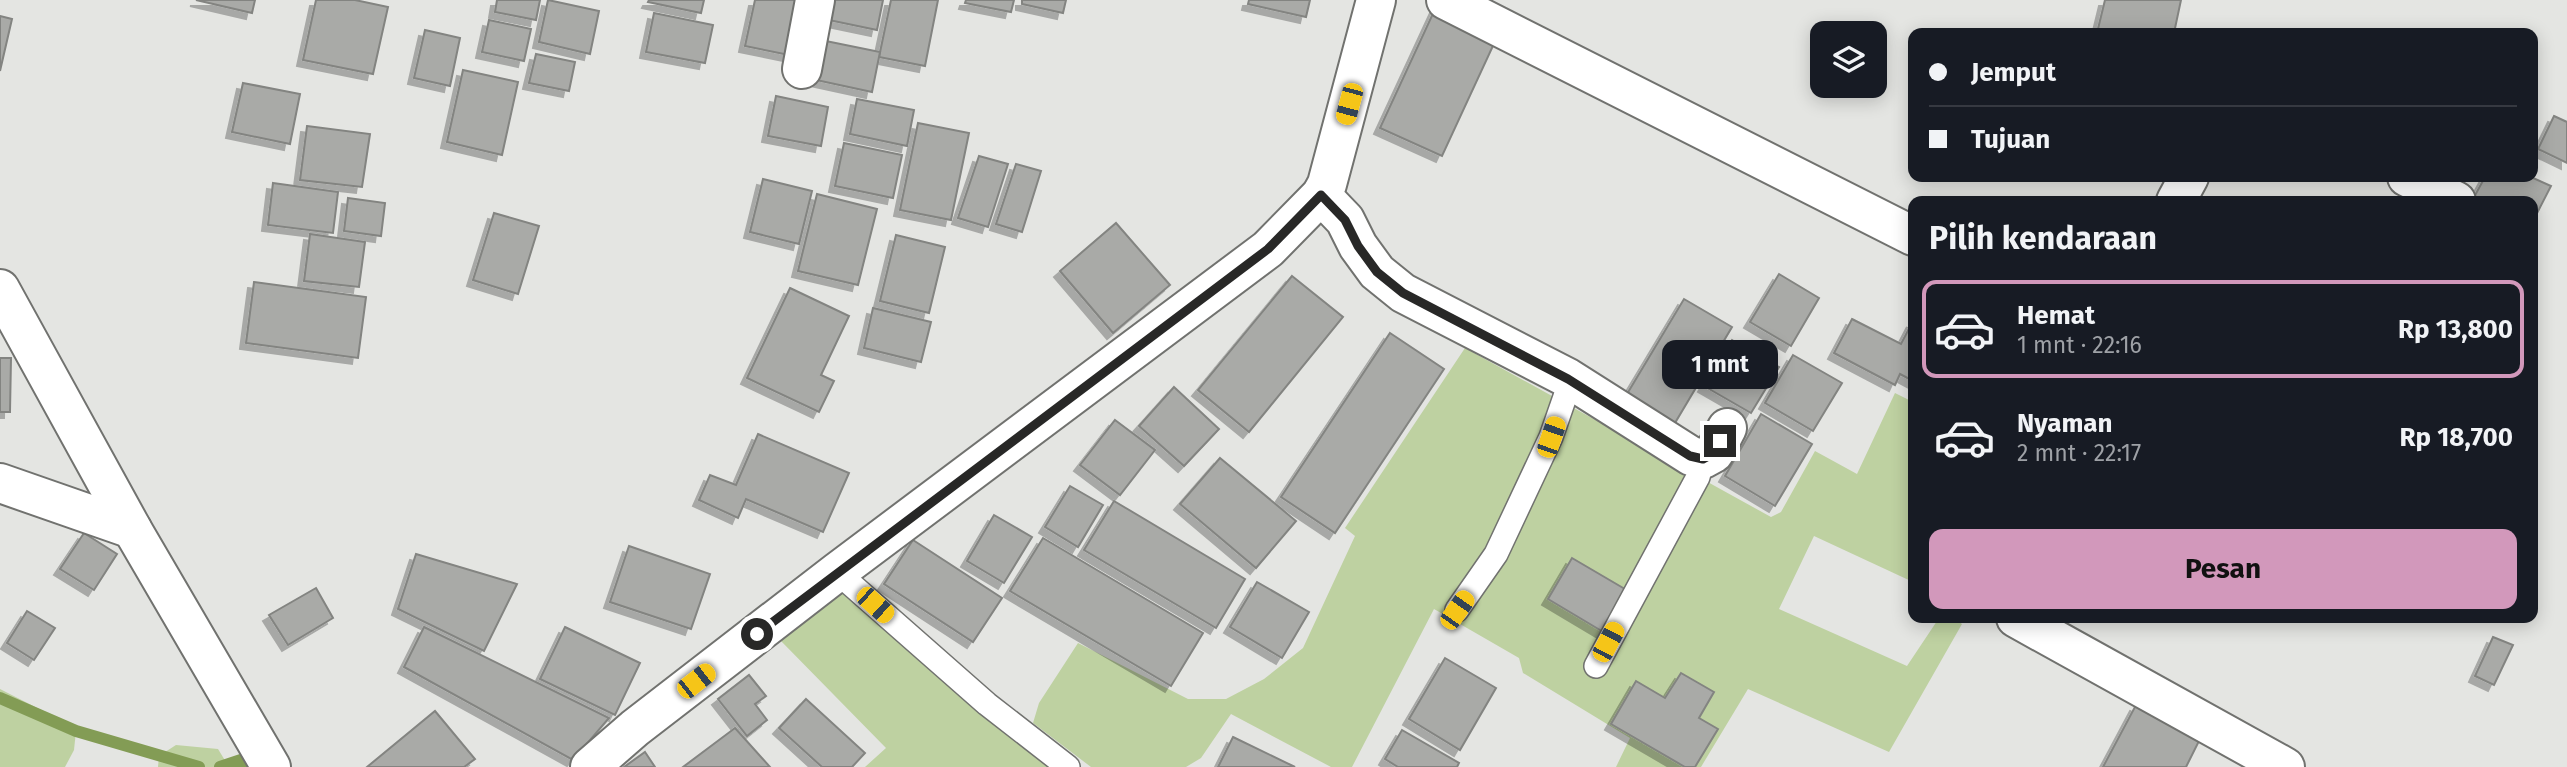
<!DOCTYPE html>
<html lang="id">
<meta charset="utf-8">
<style>
:root{--surface:#171b24;--page:#20242c;--text:#f1f3f6;--muted:#9ea1a6;--line:#363941;--accent:#d298bb}
body{margin:0;font-family:"Fira Sans",sans-serif;background:var(--page);color:var(--text);height:100vh;display:flex;flex-direction:column;font-size:26px;white-space:nowrap}
*{box-sizing:border-box;margin:0}
p{font-size:23px;color:var(--muted)}
.icon{flex:none;width:38px;height:38px;fill:none;stroke:currentColor;stroke-width:2;stroke-linecap:round;stroke-linejoin:round}
.map{position:relative;flex:1;overflow:hidden}
.drawer{position:absolute;left:1908px;top:196px;width:630px;height:427px;display:flex;flex-direction:column;background:var(--surface);border-radius:14px;box-shadow:0 4px 18px #0003}
.drawer>*{flex:none}
.guide{position:absolute;left:1908px;top:28px;width:630px;height:154px;border-radius:14px;box-shadow:0 4px 18px #0003;display:grid;align-content:center;height:154px;padding:0 21px;background:var(--surface)}
.controls{position:absolute;left:1810px;top:21px;display:grid;gap:14px}
.controls a{display:grid;place-items:center;width:77px;height:77px;border-radius:14px;background:var(--surface);box-shadow:0 4px 18px #0003;font-size:35px}
.end{position:absolute;width:32px;height:32px;margin:-16px;border:9px solid #282827;background:#fff;box-shadow:0 0 0 4px #fff}
.from{border-radius:50%}
.bubble{position:absolute;height:49px;border-radius:14px;background:var(--surface);box-shadow:0 4px 18px #0003;font-size:23px;font-weight:700;line-height:49px;text-align:center}
.car{position:absolute;width:21px;height:42px;margin:-21px -10px;border-radius:9px;box-shadow:0 0 5px 2px #0007;background:linear-gradient(#f5c518 24%,#345 0 40%,#f5c518 0 76%,#345 0 86%,#f5c518 0)}
.guide b{display:flex;align-items:center;gap:24px;height:66px;font-size:26px}
.guide b+b{border-top:2px solid var(--line)}
.guide i{width:18px;height:18px;background:var(--text)}
ul{padding:0;list-style:none}
li{display:flex;align-items:center;gap:21px;height:98px;margin:0 14px 10px;padding:0 7px;border:4px solid transparent;border-radius:14px}
li div{flex:1}
li b{display:block;font-size:26px}
li em{font-style:normal;font-weight:700}
li.active{border-color:var(--accent)}
li>.icon{width:63px;height:63px;stroke-width:1.5}
h2{padding:0 21px;font-size:32px;line-height:84px}
.button{display:flex;gap:14px;margin-top:auto;padding:14px 21px}
.button a{flex:1;height:80px;border-radius:14px;background:var(--accent);color:#111;font-size:28px;font-weight:700;line-height:80px;text-align:center}
.map>svg:first-child{display:block}
</style>
<div class="map">
<svg width="2567" height="767" viewBox="0 0 2567 767">
<defs>
<filter id="shadow"><feDropShadow dx="-6" dy="6" stdDeviation="0" flood-color="#0004"/></filter>
</defs>
<rect width="100%" height="100%" fill="#e4e5e2"/>
<!-- green -->
<g fill="#bed1a1">
<polygon points="1465,348 1771,517 1781,512 1815,451 1857,474 1895,393 1913,402 1913,582 1814,536 1779,609 1907,666 1939,618 1954,618 1962,624 1889,752 1748,689 1701,767 1616,767 1630,738 1523,673 1519,658 1434,609 1352,767 1331,767 1231,714 1201,758 1186,767 1091,767 1033,723 1039,703 1078,643 1188,699 1226,699 1264,679 1303,648 1355,536 1345,528"/>
<polygon points="838,590 1048,767 865,767 886,748 781,641"/>
<polygon points="0,689 53,716 76,731 74,750 65,767 0,767"/>
<polygon points="176,745 218,749 229,767 158,767 159,756"/>
</g>
<g fill="none" stroke-linecap="round" stroke-linejoin="round">
<!-- stream -->
<g stroke="#839c55" stroke-width="12">
<polyline points="0,698 76,731 199,767"/>
<polyline points="220,767 241,760 245,767"/>
</g>
</g>
<!-- building -->
<g fill="#a9aaa7" stroke="#838481" stroke-width="2" filter="url(#shadow)">
<polygon points="196,0 255,0 252,13"/>
<polygon points="316,0 355,0 388,7 373,74 303,60"/>
<polygon points="497,0 540,0 536,20 495,12"/>
<polygon points="548,0 599,11 590,54 539,42"/>
<polygon points="649,0 704,0 701,13 648,2"/>
<polygon points="755,0 810,0 799,57 745,46"/>
<polygon points="828,0 883,0 877,30 824,19"/>
<polygon points="891,0 938,0 925,66 879,57"/>
<polygon points="966,0 1014,0 1011,12 965,3"/>
<polygon points="1022,0 1066,0 1063,13 1022,4"/>
<polygon points="1249,0 1310,0 1306,17 1248,4"/>
<polygon points="2105,0 2181,0 2174,33 2097,33"/>
<polygon points="1436,7 1498,35 1442,156 1380,128"/>
<polygon points="654,13 713,25 705,63 646,52"/>
<polygon points="0,16 12,19 0,71"/>
<polygon points="489,20 531,29 524,61 482,52"/>
<polygon points="425,30 460,38 450,86 414,78"/>
<polygon points="816,39 880,52 872,92 807,78"/>
<polygon points="536,54 575,62 569,91 529,83"/>
<polygon points="463,70 518,82 502,155 447,142"/>
<polygon points="243,83 300,94 290,144 232,132"/>
<polygon points="776,96 828,107 821,146 768,136"/>
<polygon points="857,99 914,110 907,146 850,134"/>
<polygon points="2554,116 2567,122 2567,163 2538,149"/>
<polygon points="918,123 969,133 951,220 900,210"/>
<polygon points="307,126 370,134 362,187 300,180"/>
<polygon points="844,143 902,155 893,198 835,186"/>
<polygon points="979,156 1008,164 988,227 958,218"/>
<polygon points="1016,164 1041,171 1022,232 996,224"/>
<polygon points="2485,177 2531,177 2551,186 2532,223 2532,201 2473,199"/>
<polygon points="763,179 812,191 799,244 750,232"/>
<polygon points="273,183 338,192 333,233 268,225"/>
<polygon points="817,194 877,209 858,285 798,271"/>
<polygon points="348,198 385,203 381,236 344,231"/>
<polygon points="494,213 539,226 518,294 473,280"/>
<polygon points="1116,223 1170,285 1113,333 1060,271"/>
<polygon points="310,234 365,242 359,287 304,281"/>
<polygon points="896,235 945,247 929,313 880,301"/>
<polygon points="1779,274 1819,298 1791,346 1750,322"/>
<polygon points="1292,276 1343,317 1249,432 1198,390"/>
<polygon points="254,282 366,297 358,358 246,343"/>
<polygon points="790,288 849,316 821,375 834,381 819,412 747,378"/>
<polygon points="1684,299 1732,327 1669,433 1621,404"/>
<polygon points="873,308 931,322 921,362 864,348"/>
<polygon points="1852,319 1901,344 1913,321 1913,381 1900,374 1895,385 1834,353"/>
<polygon points="1390,333 1444,369 1335,533 1281,497"/>
<polygon points="1732,340 1779,367 1751,413 1704,386"/>
<polygon points="1793,355 1842,383 1813,431 1765,403"/>
<polygon points="0,358 11,358 10,412 0,412"/>
<polygon points="1174,387 1219,429 1184,466 1139,426"/>
<polygon points="1761,414 1812,444 1775,506 1725,476"/>
<polygon points="1115,420 1155,450 1120,495 1080,465"/>
<polygon points="758,434 849,473 823,532 746,499 738,518 699,500 710,475 736,485"/>
<polygon points="1220,458 1296,521 1256,568 1180,504"/>
<polygon points="1070,486 1103,505 1078,547 1045,527"/>
<polygon points="1114,501 1245,579 1216,628 1084,550"/>
<polygon points="994,515 1032,537 1004,583 967,561"/>
<polygon points="84,533 117,554 94,590 60,569"/>
<polygon points="1043,538 1203,633 1171,686 1010,591"/>
<polygon points="913,540 1002,598 973,642 884,584"/>
<polygon points="629,546 710,574 691,629 610,602"/>
<polygon points="416,554 517,584 484,651 398,609"/>
<polygon points="1572,558 1630,592 1605,633 1548,599"/>
<polygon points="1257,582 1309,612 1282,658 1230,627"/>
<polygon points="316,588 333,618 288,645 269,615"/>
<polygon points="27,611 55,628 34,660 7,643"/>
<polygon points="424,627 609,718 573,760 404,667"/>
<polygon points="565,627 640,663 615,715 540,679"/>
<polygon points="2493,637 2513,645 2494,685 2475,676"/>
<polygon points="1445,658 1496,688 1460,750 1409,719"/>
<polygon points="1681,673 1714,692 1699,718 1718,729 1695,767 1685,767 1611,724 1636,681 1665,698"/>
<polygon points="749,675 766,696 755,704 767,720 747,736 718,699"/>
<polygon points="806,699 865,753 852,767 822,767 779,728"/>
<polygon points="2136,705 2200,739 2186,767 2103,767"/>
<polygon points="435,711 475,759 464,767 367,767"/>
<polygon points="735,728 770,767 683,767"/>
<polygon points="1402,730 1459,763 1457,767 1398,767 1385,759"/>
<polygon points="1233,737 1295,767 1218,767"/>
<polygon points="645,752 655,767 624,767"/>
</g>
<g fill="none" stroke-linecap="round" stroke-linejoin="round">
<!-- lane casing -->
<g stroke="#71726f" stroke-width="26">
<g id="lane">
<polyline points="837,572 987,704 1068,767"/>
<polyline points="1457,610 1496,554 1551,437 1567,391 1568,378"/>
<polyline points="1596,666 1698,477 1703,459"/>
</g>
</g>
<!-- street casing -->
<g stroke="#71726f" stroke-width="42">
<g id="street">
<polyline points="1446,0 1913,236"/>
<polyline points="802,69 815,0"/>
<polyline points="2407,177 2456,201"/>
<polyline points="1321,195 1345,220 1358,246 1377,272 1403,293 1568,378 1691,456 1703,459 1714,453 1727,428"/>
<polyline points="2176,201 2189,177"/>
<polyline points="0,289 132,529 271,767"/>
<polyline points="0,483 132,529"/>
<polyline points="2016,618 2285,767"/>
<polyline points="590,767 635,728 837,572 1268,249 1321,195 1327,184 1376,0"/>
</g>
</g>
<!-- lane -->
<use href="#lane" stroke="#fff" stroke-width="23"/>
<!-- street -->
<use href="#street" stroke="#fff" stroke-width="38"/>
</g>
<g fill="none" stroke-linecap="round" stroke-linejoin="round">
<!-- route -->
<polyline stroke="#282827" stroke-width="9" points="757,634 1268,249 1321,195 1345,220 1358,246 1377,272 1403,293 1568,379 1690,456 1703,459 1714,453 1720,441"/>
</g>
</svg>
<div class="controls">
<a><svg class="icon" aria-label="layers" viewBox="0 0 24 24"><path d="M12 4l9 5-9 5-9-5zM3 14l9 5 9-5"/></svg></a>
</div>
<i class="end from" style="left:757px;top:634px"></i>
<i class="end" style="left:1720px;top:441px"></i>
<div class="bubble" style="left:1662px;top:340px;width:116px">1 mnt</div>
<i class="car" style="left:1349px;top:104px;rotate:195deg"></i>
<i class="car" style="left:1551px;top:437px;rotate:19deg"></i>
<i class="car" style="left:875px;top:605px;rotate:132deg"></i>
<i class="car" style="left:1457px;top:610px;rotate:35deg"></i>
<i class="car" style="left:1608px;top:642px;rotate:28deg"></i>
<i class="car" style="left:696px;top:681px;rotate:52deg"></i>
<div class="guide">
<b><i class="from"></i>Jemput</b>
<b><i></i>Tujuan</b>
</div>
<section class="drawer">
<h2>Pilih kendaraan</h2>
<ul>
<li class="active"><svg class="icon" aria-label="car" viewBox="0 0 24 24"><path d="M5 17H2v-5l4-1 3-4h7l3 4 3 1v5h-3M9 17h6M6 11h13"/><circle cx="7" cy="17" r="2"/><circle cx="17" cy="17" r="2"/></svg><div><b>Hemat</b><p>1 mnt · 22:16</p></div><em>Rp 13,800</em></li>
<li><svg class="icon" aria-label="car" viewBox="0 0 24 24"><path d="M5 17H2v-5l4-1 3-4h7l3 4 3 1v5h-3M9 17h6M6 11h13"/><circle cx="7" cy="17" r="2"/><circle cx="17" cy="17" r="2"/></svg><div><b>Nyaman</b><p>2 mnt · 22:17</p></div><em>Rp 18,700</em></li>
</ul>
<div class="button"><a>Pesan</a></div>
</section>
</div>
